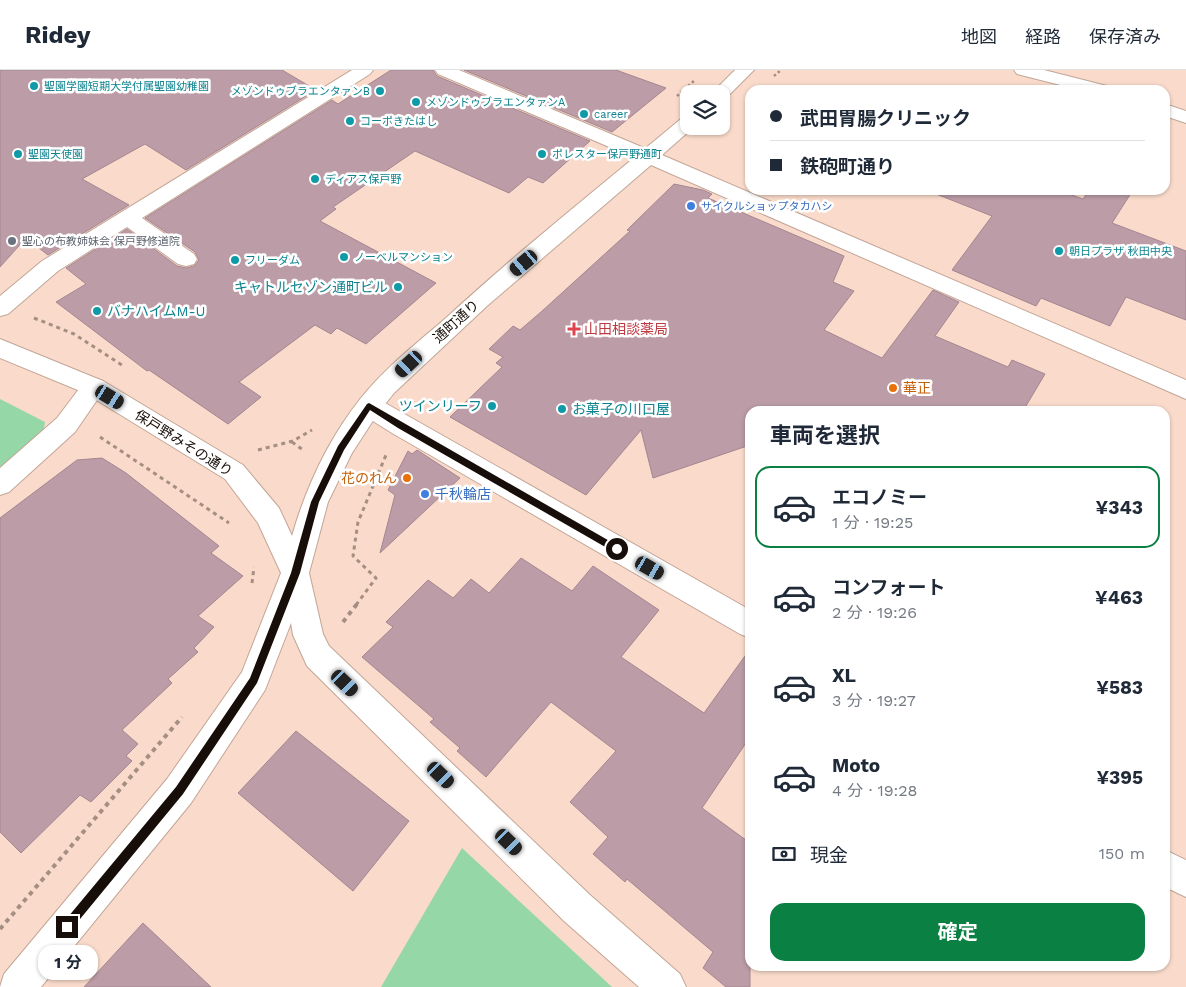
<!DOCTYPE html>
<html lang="ja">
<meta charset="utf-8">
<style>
:root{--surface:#fff;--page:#f6f6f7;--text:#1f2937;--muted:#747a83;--line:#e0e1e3;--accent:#0b8043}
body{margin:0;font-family:"Work Sans","Noto Sans JP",sans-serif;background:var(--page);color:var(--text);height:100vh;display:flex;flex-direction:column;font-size:19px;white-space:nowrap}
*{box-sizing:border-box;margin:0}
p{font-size:16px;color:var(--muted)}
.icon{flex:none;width:28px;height:28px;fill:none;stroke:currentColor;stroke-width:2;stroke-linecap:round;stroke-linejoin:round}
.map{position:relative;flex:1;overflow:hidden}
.side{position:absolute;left:745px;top:336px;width:425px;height:565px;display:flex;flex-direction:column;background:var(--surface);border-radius:15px;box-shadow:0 1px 4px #0004}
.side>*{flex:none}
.top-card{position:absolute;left:745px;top:15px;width:425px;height:110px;border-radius:15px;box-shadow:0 1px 4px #0004;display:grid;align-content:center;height:110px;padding:0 25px;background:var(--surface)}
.controls{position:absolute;left:680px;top:15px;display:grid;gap:10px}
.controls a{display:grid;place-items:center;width:50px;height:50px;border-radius:10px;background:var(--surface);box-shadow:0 1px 4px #0004;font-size:25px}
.end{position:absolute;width:22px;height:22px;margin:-11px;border:6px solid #180e09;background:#fff;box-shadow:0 0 0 2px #fff}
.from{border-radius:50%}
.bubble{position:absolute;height:35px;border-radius:15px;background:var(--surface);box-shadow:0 1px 4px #0004;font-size:16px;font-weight:700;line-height:35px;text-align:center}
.car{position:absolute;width:15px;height:30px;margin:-15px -8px;border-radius:6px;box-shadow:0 0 4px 1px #0007;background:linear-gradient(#222 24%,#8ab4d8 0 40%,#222 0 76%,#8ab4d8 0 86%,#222 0)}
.top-card b{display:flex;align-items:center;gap:18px;height:48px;font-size:19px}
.top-card b+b{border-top:1px solid var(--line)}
.top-card i{width:12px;height:12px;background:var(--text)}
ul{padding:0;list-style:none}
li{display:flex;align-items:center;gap:15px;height:82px;margin:0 10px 8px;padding:0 15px;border:2px solid transparent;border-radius:15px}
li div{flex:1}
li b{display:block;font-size:19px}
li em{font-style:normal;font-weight:700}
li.current{border-color:var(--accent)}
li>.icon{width:45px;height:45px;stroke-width:1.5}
h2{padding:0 25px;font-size:22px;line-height:60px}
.pay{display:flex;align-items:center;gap:12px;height:55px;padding:0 25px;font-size:19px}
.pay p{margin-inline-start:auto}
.button{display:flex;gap:10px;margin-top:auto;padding:10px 25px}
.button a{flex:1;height:58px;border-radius:15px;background:var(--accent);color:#fff;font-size:20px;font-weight:700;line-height:58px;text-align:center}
header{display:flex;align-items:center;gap:30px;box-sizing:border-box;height:70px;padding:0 25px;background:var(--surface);border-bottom:1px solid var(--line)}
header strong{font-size:24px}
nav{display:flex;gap:28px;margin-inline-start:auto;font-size:18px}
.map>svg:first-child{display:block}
</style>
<header>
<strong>Ridey</strong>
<nav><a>地図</a><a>経路</a><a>保存済み</a></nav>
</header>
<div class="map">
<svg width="1186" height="917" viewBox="0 0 1186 917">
<rect width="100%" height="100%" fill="#fadbcb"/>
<!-- green -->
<g fill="#95d7a7">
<polygon points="0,329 45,352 42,369 0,401"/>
<polygon points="462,778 612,917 381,917"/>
</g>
<!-- building -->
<g fill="#bb9ca7" stroke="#a58691">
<polygon points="0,0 282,0 316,20 186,100 145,74 82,109 129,135 48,185 26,168 0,197"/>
<polygon points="391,0 433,0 437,6 590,71 543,113 528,107 509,123 415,81 333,137 336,139 320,151 436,213 366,274 337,258 331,264 315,255 239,312 261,327 228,354 149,300 147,301 56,232 86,214 66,198 127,159 177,196 186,198 194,196 199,190 195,182 145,148 332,30 338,34"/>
<polygon points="464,0 616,0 666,18 612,62"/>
<polygon points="674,114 703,120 712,124 708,128 844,186 833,212 854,221 824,260 882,288 933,220 959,232 935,266 1008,297 1012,290 1045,304 1023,341 750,341 750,375 653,408 641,360 586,425 450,347 502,297 496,293 503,287 489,279 513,256 520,260 541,242 630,161 627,160"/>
<polygon points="932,120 1058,120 1083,129 1089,120 1133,120 1112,153 1186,181 1186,250 1126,227 1110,256 1041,228 1036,236 952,200 992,146 931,122"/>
<polygon points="417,380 460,408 380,483 395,425 388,420 408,381 412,384"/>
<polygon points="102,388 126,403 219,476 211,483 243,506 198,546 214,557 194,578 198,582 168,609 172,613 122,660 138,674 126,686 132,691 91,732 80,725 21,783 0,762 0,448 77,390"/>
<polygon points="521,488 572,521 593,496 659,540 621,587 704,643 750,579 750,667 702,738 750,773 750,917 726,917 703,898 713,882 627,809 625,812 593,784 608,767 570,732 616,681 551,632 486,707 457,681 460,678 430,652 434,649 362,587 393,557 386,552 428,510 453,528 471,509 489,523"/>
<polygon points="296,661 409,751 353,821 238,723"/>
<polygon points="143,853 211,917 84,917"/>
</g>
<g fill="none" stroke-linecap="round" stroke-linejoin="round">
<!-- street casing -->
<g stroke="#c2a596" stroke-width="2">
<g id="street">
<polygon points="352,0 373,0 370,4 142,148 194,184 197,189 194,194 186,196 178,194 127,157 58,201 8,244 0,246 0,226 42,191"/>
<polygon points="435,0 459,0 656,83 659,87 656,91 649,93 642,91 438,4"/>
<polygon points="94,308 103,311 106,317 75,362 9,422 0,425 0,398 57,348 85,311"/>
<polygon points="369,327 378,329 750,540 750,568 740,564 392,363 360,343 357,336 360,329"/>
<polygon points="1165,780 1186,790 1186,827 1165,817"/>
</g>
</g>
<!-- secondary casing -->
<g stroke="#c2a596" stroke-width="2">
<g id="secondary">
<polygon points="735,0 754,0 726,28 721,29 721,24 711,24"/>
<polygon points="1014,0 1044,0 1107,16 1110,20 1080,20 1017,4"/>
<polygon points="1165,34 1186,41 1186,53 1165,46"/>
<path d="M 689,46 L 689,56 L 695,56 L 662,85 L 1186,310 L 1186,329 L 651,95 L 487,236 L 394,323 L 378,343 L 352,383 L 328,432 L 309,503 L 323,564 L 329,576 L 590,825 L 680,904 L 686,917 L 639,917 L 564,851 L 307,596 L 293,565 L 291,553 L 265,620 L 191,733 L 41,917 L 0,917 L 4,904 L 167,709 L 242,602 L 281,503 L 258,453 L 225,409 L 85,323 L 0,288 L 0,269 L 103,311 L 243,395 L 279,438 L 292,466 C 306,417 329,368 361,328 C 385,298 417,273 446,248 C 522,178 603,114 682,48 Z"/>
</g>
</g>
<!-- path-far2 -->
<g stroke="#a58e82" stroke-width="2.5" stroke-dasharray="2.5 2.5" stroke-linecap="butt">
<polyline points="774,6 781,0"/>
<polyline points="677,26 695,10"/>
</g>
<!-- path-far1 -->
<g stroke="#a58e82" stroke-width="3" stroke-dasharray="4 4" stroke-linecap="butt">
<polyline points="34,248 74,264 125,297"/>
<polyline points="100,367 229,453"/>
<polyline points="292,372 303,380"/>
<polyline points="258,380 293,371 312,360"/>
<polyline points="252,513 254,497"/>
<polyline points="356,535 376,508 353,486 358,452 386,385"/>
</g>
<!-- path -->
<g stroke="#a58e82" stroke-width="4" stroke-dasharray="4.5 4.5" stroke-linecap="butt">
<polyline points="343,552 357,534"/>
<polyline points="0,859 182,647"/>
</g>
<!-- street -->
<use href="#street" fill="#fff" fill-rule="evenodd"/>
<!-- secondary -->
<use href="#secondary" fill="#fff" fill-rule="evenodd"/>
</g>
<!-- route -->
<polygon fill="#180e09" points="369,333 620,477 620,482 614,482 398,358 370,340 344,380 319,432 300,503 257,613 183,724 71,860 67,862 63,860 62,857 63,853 176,717 250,608 291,503 311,432 338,376 367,334"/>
<!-- markers -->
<g fill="#0f9aa8" stroke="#fff" stroke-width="2">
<circle cx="34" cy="16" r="5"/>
<circle cx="380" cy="21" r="5"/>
<circle cx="416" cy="32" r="5"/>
<circle cx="584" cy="44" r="5"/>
<circle cx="350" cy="51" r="5"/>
<circle cx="18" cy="84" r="5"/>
<circle cx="542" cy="84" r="5"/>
<circle cx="315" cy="109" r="5"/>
<circle cx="1059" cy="181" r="5"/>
<circle cx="344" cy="187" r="5"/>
<circle cx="235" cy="190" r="5"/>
<circle cx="398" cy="217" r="5"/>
<circle cx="97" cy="241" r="5"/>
<circle cx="492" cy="336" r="5"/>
<circle cx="562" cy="339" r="5"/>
</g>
<g fill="#3f7fe0" stroke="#fff" stroke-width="2">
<circle cx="691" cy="136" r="5"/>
<circle cx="425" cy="424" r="5"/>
</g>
<circle fill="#6b7280" stroke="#fff" stroke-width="2" cx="12" cy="171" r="5"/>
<path fill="#e0444e" stroke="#fff" stroke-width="2" d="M571.5 251.5h5v5h5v5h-5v5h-5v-5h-5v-5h5z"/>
<g fill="#e8710a" stroke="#fff" stroke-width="2">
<circle cx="893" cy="318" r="5"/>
<circle cx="407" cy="408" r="5"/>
</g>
<g text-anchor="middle" stroke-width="5" stroke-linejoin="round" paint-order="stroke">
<!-- far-culture labels -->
<g font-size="11" fill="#0d838f" stroke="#fff" text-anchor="start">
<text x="44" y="20">聖園学園短期大学付属聖園幼稚園</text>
<text x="370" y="25" text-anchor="end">メゾンドゥブラエンタァンB</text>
<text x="426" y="36">メゾンドゥブラエンタァンA</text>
<text x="594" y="48">career</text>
<text x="360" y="55">コーポきたはし</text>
<text x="28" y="88">聖園天使園</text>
<text x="552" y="88">ポレスター保戸野通町</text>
<text x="325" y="113">ディアス保戸野</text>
<text x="1069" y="185">朝日プラザ 秋田中央</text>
<text x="354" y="191">ノーベルマンション</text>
<text x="245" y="194">フリーダム</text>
</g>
<!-- far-shop labels -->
<g font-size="11" fill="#366cbe" stroke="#fff" text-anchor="start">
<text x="701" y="140">サイクルショップタカハシ</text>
</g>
<!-- far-worship labels -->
<g font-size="11" fill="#5b616d" stroke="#fff" text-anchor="start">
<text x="22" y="175">聖心の布教姉妹会 保戸野修道院</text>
</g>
<!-- culture labels -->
<g font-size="14" fill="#0d838f" stroke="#fff" text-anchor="end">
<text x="388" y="222">キャトルセゾン通町ビル</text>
<text x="107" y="246" text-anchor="start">バナハイムM-U</text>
<text x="482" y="341">ツインリーフ</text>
<text x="572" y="344" text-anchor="start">お菓子の川口屋</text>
</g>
<!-- street labels -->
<g font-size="14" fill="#180e09" stroke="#fff">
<text transform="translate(456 251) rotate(-42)" y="5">通町通り</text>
<text transform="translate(184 373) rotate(32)" y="5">保戸野みその通り</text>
</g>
<!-- health labels -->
<g font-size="14" fill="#be3a42" stroke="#fff" text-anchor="start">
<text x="584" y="264">山田相談薬局</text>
</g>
<!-- food labels -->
<g font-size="14" fill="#c56008" stroke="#fff" text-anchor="start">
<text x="903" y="323">華正</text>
<text x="397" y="413" text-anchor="end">花のれん</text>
</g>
<!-- shop labels -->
<g font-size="14" fill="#366cbe" stroke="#fff" text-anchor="start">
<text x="435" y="429">千秋輪店</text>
</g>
</g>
</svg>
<div class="controls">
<a><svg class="icon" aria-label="layers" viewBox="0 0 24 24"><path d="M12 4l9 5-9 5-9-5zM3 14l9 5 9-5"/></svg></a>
</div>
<i class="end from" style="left:617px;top:479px"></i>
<i class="end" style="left:67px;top:857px"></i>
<div class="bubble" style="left:38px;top:875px;width:60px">1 分</div>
<i class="car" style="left:524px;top:193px;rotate:230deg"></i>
<i class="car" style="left:409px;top:294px;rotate:227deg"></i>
<i class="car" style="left:110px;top:327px;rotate:121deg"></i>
<i class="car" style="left:650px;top:498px;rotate:120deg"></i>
<i class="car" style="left:345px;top:613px;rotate:134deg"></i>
<i class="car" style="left:441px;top:705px;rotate:134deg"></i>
<i class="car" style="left:509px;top:772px;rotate:134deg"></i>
<div class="top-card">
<b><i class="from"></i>武田胃腸クリニック</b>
<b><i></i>鉄砲町通り</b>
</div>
<section class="side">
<h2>車両を選択</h2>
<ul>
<li class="current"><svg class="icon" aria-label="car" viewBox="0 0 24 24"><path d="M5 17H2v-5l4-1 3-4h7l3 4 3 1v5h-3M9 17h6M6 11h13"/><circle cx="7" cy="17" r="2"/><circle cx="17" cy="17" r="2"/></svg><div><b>エコノミー</b><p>1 分 · 19:25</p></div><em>¥343</em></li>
<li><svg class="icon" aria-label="car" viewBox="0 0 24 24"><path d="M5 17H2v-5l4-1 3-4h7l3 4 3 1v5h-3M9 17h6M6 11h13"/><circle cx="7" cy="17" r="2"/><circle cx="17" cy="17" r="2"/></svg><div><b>コンフォート</b><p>2 分 · 19:26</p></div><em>¥463</em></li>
<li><svg class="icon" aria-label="car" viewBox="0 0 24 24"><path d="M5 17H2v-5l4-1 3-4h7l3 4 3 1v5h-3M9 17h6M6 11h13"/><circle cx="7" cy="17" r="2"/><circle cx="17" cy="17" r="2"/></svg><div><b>XL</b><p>3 分 · 19:27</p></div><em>¥583</em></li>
<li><svg class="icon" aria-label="car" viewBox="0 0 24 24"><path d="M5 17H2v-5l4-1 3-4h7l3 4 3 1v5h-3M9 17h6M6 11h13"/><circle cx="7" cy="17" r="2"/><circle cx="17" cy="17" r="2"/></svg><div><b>Moto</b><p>4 分 · 19:28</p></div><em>¥395</em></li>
</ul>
<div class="pay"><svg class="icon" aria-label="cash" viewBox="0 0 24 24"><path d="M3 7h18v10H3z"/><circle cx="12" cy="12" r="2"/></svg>現金<p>150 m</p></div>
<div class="button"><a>確定</a></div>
</section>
</div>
